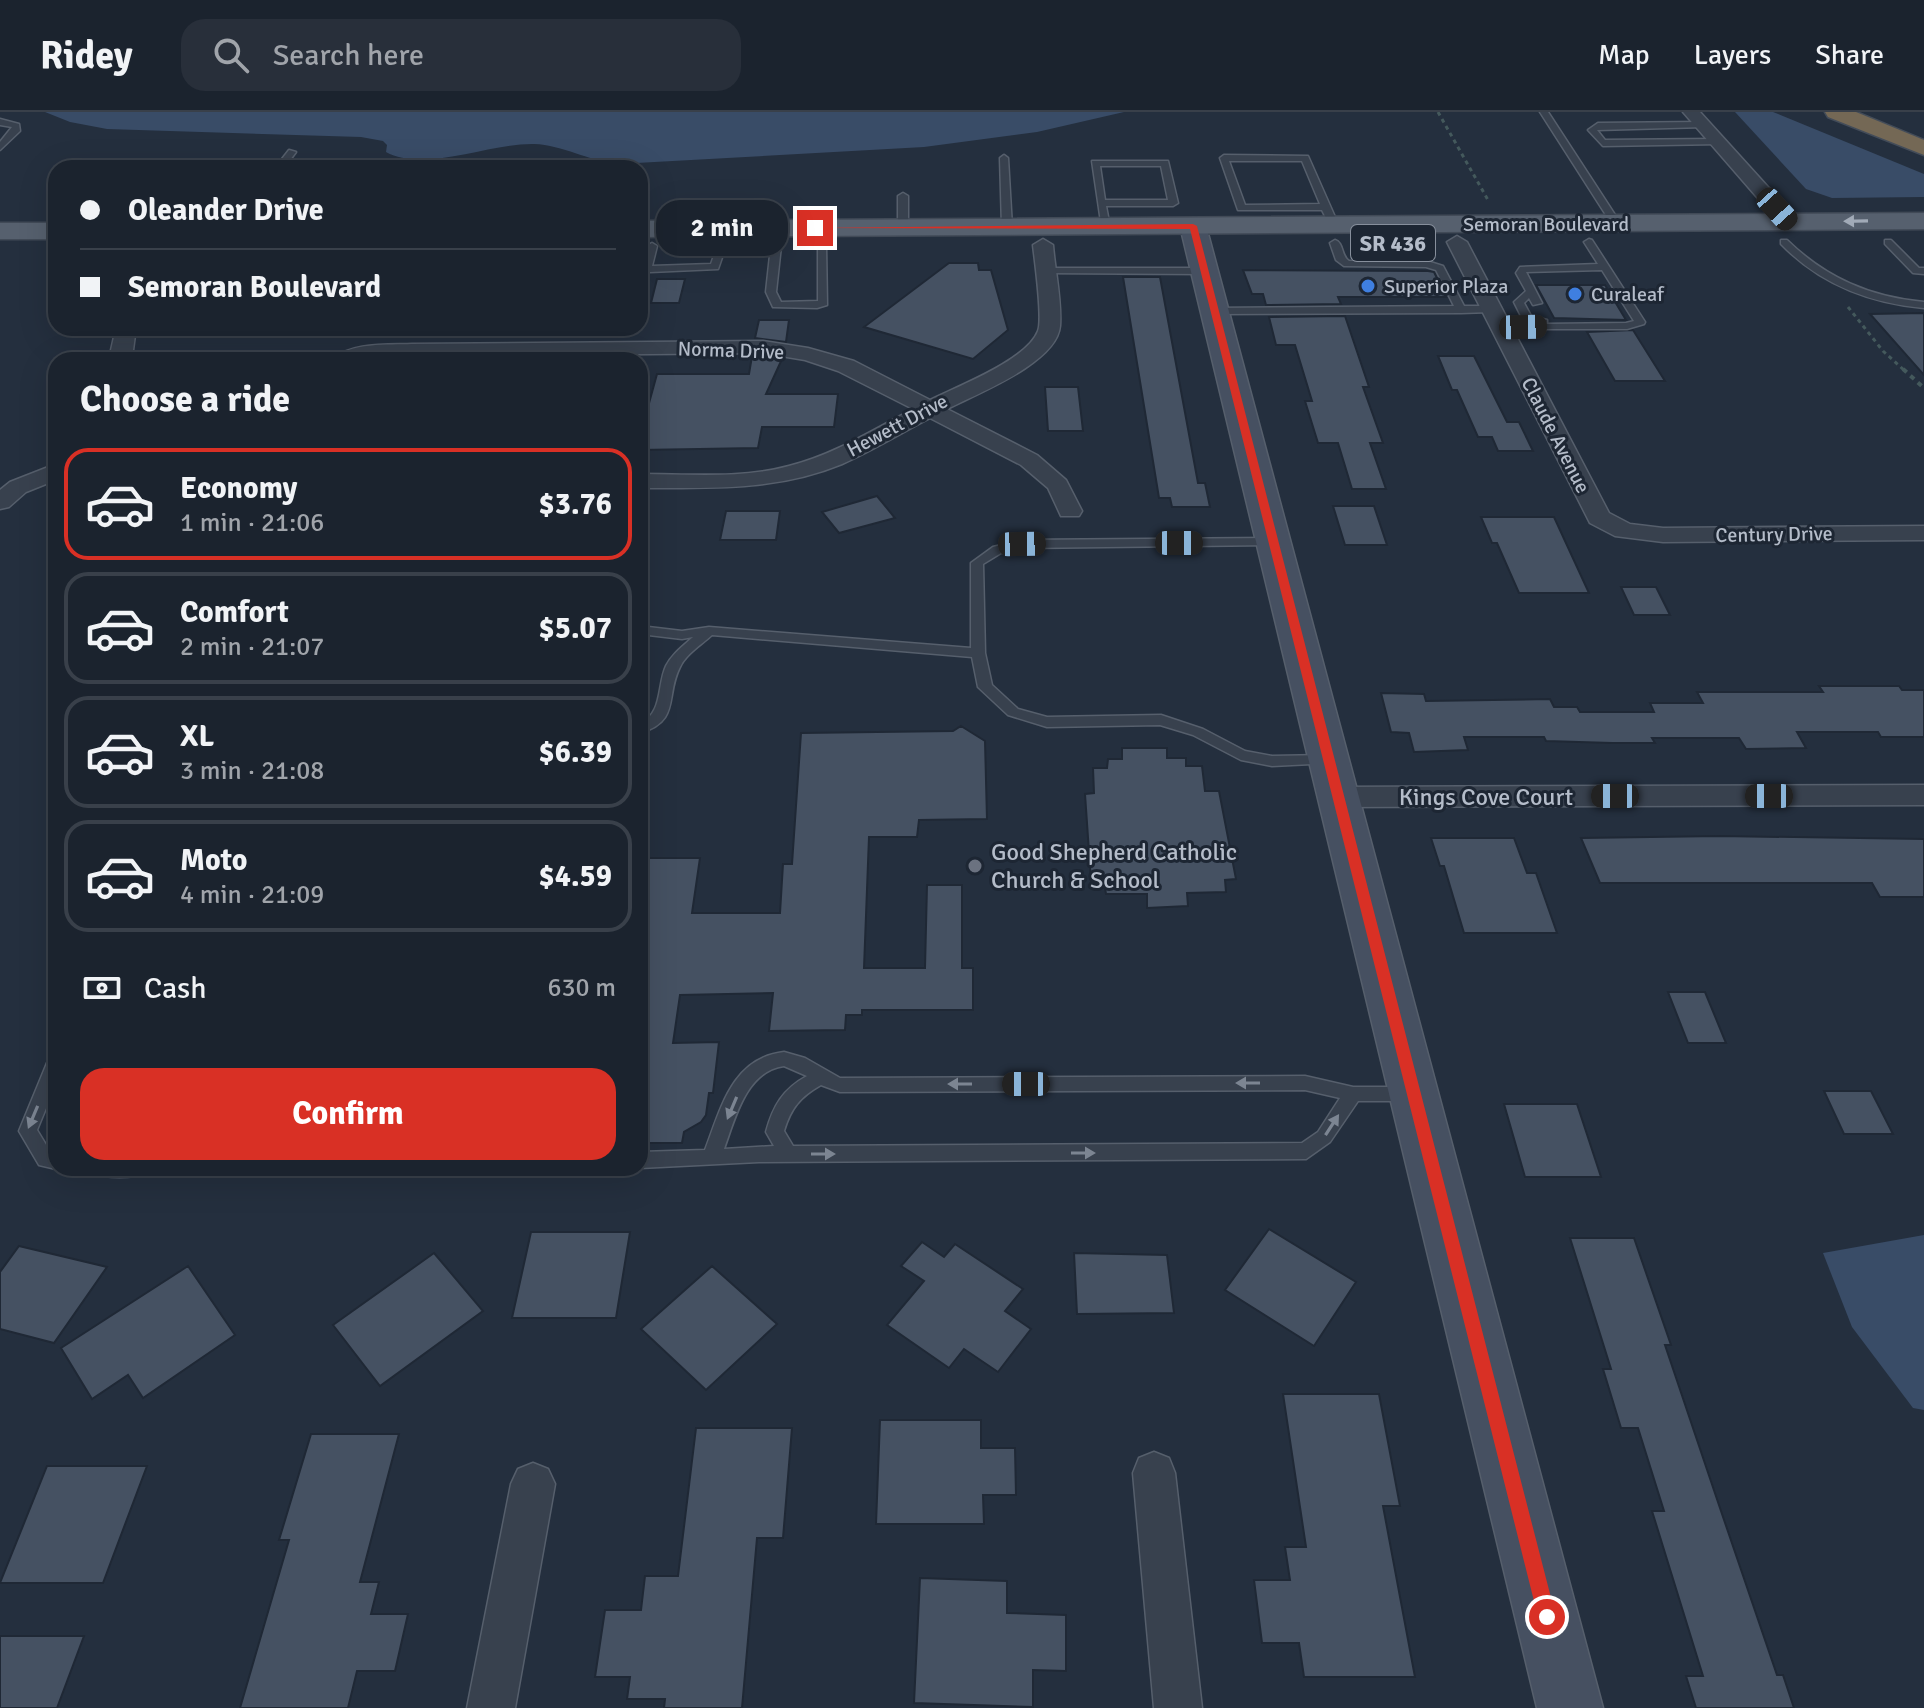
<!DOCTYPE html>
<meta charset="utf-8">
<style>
:root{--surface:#1b232e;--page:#282f3a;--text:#f1f3f6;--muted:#a0a4aa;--line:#39404a;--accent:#d93025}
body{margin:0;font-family:Signika,sans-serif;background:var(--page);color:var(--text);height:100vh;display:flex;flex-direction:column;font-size:30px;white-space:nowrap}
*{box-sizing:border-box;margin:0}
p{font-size:26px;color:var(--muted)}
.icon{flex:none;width:44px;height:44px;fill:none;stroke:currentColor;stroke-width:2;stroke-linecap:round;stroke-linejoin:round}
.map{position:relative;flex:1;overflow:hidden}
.drawer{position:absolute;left:48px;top:240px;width:600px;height:824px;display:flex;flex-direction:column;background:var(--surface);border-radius:24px;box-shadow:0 8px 32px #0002,0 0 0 2px var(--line)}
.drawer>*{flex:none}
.banner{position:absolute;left:48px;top:48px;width:600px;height:176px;border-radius:24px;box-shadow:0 8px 32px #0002,0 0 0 2px var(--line);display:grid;align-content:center;height:176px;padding:0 32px;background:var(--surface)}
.end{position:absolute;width:36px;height:36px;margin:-18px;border:10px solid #d93025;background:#fff;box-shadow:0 0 0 4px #fff}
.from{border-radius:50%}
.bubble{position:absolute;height:56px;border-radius:24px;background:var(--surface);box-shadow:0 8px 32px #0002,0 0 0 2px var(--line);font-size:26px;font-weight:700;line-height:56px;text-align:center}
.car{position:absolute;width:24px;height:48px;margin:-24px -12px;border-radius:10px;box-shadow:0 0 6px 2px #0007;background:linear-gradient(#222 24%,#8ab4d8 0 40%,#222 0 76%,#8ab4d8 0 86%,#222 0)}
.banner b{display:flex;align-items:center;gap:28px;height:76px;font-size:30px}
.banner b+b{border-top:2px solid var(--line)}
.banner i{width:20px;height:20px;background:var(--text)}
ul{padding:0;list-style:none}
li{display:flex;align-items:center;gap:24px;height:112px;margin:0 16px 12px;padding:0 16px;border:4px solid var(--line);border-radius:24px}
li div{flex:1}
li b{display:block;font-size:30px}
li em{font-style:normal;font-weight:700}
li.current{border-color:var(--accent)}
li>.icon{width:72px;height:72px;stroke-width:1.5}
h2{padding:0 32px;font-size:36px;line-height:96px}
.pay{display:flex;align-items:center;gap:20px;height:88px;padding:0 32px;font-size:30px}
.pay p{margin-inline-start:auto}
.button{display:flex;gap:16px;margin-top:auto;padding:16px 32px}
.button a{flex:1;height:92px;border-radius:24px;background:var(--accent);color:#fff;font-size:32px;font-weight:700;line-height:92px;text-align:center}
header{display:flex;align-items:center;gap:48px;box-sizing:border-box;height:112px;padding:0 40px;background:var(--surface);border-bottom:2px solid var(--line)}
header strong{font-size:38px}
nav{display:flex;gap:44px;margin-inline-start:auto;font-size:28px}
.search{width:560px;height:72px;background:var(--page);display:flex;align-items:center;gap:20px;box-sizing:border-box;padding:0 28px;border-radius:24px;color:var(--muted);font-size:30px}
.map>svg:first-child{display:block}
</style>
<header>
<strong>Ridey</strong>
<div class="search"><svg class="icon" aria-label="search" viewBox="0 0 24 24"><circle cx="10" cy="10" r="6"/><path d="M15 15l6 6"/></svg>Search here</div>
<nav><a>Map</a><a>Layers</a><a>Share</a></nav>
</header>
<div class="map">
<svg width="1924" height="1596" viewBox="0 0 1924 1596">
<rect width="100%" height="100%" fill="#242f3e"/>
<!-- water -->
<g fill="#394c67">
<path d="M 45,0 L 1124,0 L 1037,20 L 924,35 L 618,52 C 588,49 563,33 534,32 C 490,31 424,61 386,40 L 387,33 L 383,29 L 361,25 L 107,17 L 70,10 Z"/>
<polygon points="1735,0 1773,0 1924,62 1924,85 1832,86 1806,77"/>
<polygon points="1924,1123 1924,1298 1913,1296 1852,1215 1823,1141"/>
</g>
<!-- building -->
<g fill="#455162" stroke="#1f2835" stroke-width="2">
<polygon points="949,151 978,151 979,158 991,158 1008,218 973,247 864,215"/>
<polygon points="1243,158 1428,159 1434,160 1446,185 1338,185 1341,192 1266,193 1263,182 1252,182"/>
<polygon points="1123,165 1160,165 1198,371 1205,371 1210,395 1172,395 1170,386 1159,386"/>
<polygon points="657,167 685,167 679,191 651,191"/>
<polygon points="1536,173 1605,173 1626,208 1554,206"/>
<polygon points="1924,201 1924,263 1870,202"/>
<polygon points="1345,204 1369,275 1363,275 1383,331 1370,331 1386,377 1352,377 1338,331 1318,331 1305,289 1312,289 1295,233 1276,233 1269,205"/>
<polygon points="759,208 789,208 786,230 755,226"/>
<polygon points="1633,218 1665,269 1615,269 1587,220"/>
<polygon points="752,244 782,247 766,282 838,282 834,315 762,315 758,336 640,338 640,324 657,262 749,262"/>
<polygon points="1438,244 1474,244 1507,310 1519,310 1533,339 1498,339 1492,325 1478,325 1457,278 1452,278"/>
<polygon points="1045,275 1078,275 1083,319 1048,319"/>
<polygon points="877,384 895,406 839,421 822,400"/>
<polygon points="1333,394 1374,394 1387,433 1345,433"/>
<polygon points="726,399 780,399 776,428 720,428"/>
<polygon points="1481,405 1554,405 1589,481 1519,481 1497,431 1492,431"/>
<polygon points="1621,475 1656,475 1670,503 1634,503"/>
<polygon points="1819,574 1899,574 1902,578 1924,578 1924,625 1881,625 1878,620 1797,620 1806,636 1746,637 1739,626 1652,626 1655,631 1612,631 1546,629 1544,625 1464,625 1468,638 1414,640 1409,621 1391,620 1381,581 1424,582 1426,589 1550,587 1554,595 1577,595 1580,600 1654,600 1650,591 1703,591 1697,580 1823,580"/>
<polygon points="961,614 985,629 987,707 919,708 917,725 869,725 864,856 925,856 927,773 962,773 962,856 973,856 973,898 862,898 862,903 846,903 845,918 769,919 773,881 680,883 673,931 719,930 713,981 709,981 706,1003 701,1010 684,1020 682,1031 640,1031 640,746 700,746 692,801 780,801 783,752 792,752 801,621 953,619"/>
<polygon points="1122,636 1167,636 1167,646 1186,646 1186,654 1202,654 1205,679 1219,679 1236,767 1225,768 1226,780 1187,781 1188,794 1147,796 1147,782 1106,782 1104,770 1091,769 1085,682 1094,681 1093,656 1107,656 1108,647 1122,647"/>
<polygon points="1720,724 1924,727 1924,785 1880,785 1872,771 1600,771 1581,726"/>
<polygon points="1431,726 1514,726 1527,761 1536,761 1557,821 1464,821 1444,754 1440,754"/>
<polygon points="1668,880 1705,880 1726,931 1688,931"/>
<polygon points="1824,979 1871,979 1893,1022 1844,1022"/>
<polygon points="1504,992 1577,992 1601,1065 1525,1065"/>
<polygon points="1269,1117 1356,1170 1314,1234 1225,1178"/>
<polygon points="531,1120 630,1120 616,1206 512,1206"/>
<polygon points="1570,1126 1634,1126 1671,1233 1665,1233 1721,1399 1777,1563 1783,1563 1794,1596 1696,1596 1686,1564 1703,1564 1652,1399 1664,1399 1638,1316 1621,1316 1603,1257 1611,1257"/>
<polygon points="922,1130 944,1145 955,1132 1023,1177 1005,1199 1031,1217 998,1260 964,1237 949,1256 887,1213 924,1169 901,1154"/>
<polygon points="19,1134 107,1155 54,1231 0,1217 0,1160"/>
<polygon points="434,1141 483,1199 380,1274 333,1213"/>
<polygon points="1074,1141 1167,1143 1174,1201 1077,1202"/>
<polygon points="188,1154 235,1223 143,1286 128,1263 92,1287 61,1236"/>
<polygon points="712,1154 777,1212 706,1278 641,1217"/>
<polygon points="1283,1282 1379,1282 1400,1394 1383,1394 1415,1565 1304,1565 1299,1531 1262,1531 1254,1468 1290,1468 1285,1435 1306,1435"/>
<polygon points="880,1308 981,1308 981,1336 1015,1336 1016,1383 983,1383 984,1412 876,1412"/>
<polygon points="696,1316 792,1316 783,1426 757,1426 742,1596 664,1596 665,1587 627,1587 630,1565 595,1565 605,1498 641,1498 645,1464 678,1464"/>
<polygon points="311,1322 399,1322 360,1470 379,1470 371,1502 408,1502 395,1559 357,1559 348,1596 240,1596 289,1428 279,1428"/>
<polygon points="47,1354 147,1354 103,1471 0,1471"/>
<polygon points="920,1466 1007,1469 1007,1501 1066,1503 1066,1559 1033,1558 1033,1595 914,1591"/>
<polygon points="0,1524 84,1524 57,1596 0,1596"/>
</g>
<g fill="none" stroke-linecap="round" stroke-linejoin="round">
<!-- lane casing -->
<g stroke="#565f6c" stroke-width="3">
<g id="lane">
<polygon points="1540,0 1548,0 1621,112 1619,114 1613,114"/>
<polygon points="0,7 19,12 20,19 0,38 0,30 12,15 0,13"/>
<polygon points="1702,10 1706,13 1705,15 1597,18 1605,28 1717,27 1720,28 1720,32 1603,34 1588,18 1598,11"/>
<polygon points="289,38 296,40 284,56 275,56"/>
<polygon points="1004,43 1008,46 1012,115 1007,118 1002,115 1000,46"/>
<path d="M 1224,43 L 1308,44 L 1339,114 L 1331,116 L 1322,98 L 1238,98 L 1220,46 ZM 1229,49 L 1302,49 L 1320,92 L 1245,93 Z"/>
<path d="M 1092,49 L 1168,49 L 1178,91 L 1173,94 L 1106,94 L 1110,115 L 1102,117 ZM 1100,54 L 1161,54 L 1168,88 L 1105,88 Z"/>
<polygon points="903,81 908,84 908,116 903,119 898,116 898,84"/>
<path d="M 1589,127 L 1592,128 L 1645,210 L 1644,212 L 1627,217 L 1496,217 L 1496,213 L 1500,212 L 1537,212 L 1523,208 L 1514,190 L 1526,179 L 1516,161 L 1520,155 L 1598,152 L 1584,130 ZM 1602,158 L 1634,209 L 1626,211 L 1547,212 L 1547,208 L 1531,204 L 1524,191 L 1529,186 L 1533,193 L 1542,191 L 1526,160 Z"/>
<path d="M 1335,128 C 1344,131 1341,144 1349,149 L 1427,149 L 1443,154 L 1464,194 L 1491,194 L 1496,197 L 1491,200 L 1461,201 L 1214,202 L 1209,199 L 1214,196 L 1454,194 L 1436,158 L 1426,155 L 1344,154 L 1336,148 L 1330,131 Z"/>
<path d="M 1781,128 L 1787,128 C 1826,166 1870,185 1924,190 L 1924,196 C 1868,191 1820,172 1781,132 Z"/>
<polygon points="1885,128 1891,128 1919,156 1924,156 1924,162 1913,161 1885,132"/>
<polygon points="652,131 657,134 652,154 711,152 718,132 726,134 718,157 650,160 640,154 647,134"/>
<polygon points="776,131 781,134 776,180 781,190 818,189 818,134 826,132 827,193 817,196 773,195 766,180 771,134"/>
<polygon points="1045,156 1204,156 1209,159 1204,162 1042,161 1042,157"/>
<path d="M 1271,426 L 1275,427 L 1275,433 L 1022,436 L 1001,441 L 983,452 L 985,541 L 992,573 L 1018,597 L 1047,605 L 1161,603 L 1203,617 L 1245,639 L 1272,644 L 1327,643 L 1332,645 L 1334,648 L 1332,651 L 1272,654 L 1241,648 L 1193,623 L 1160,613 L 1047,615 L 1008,603 L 978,575 L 972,545 L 712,523 C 701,533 686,542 680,555 C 665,584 681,609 640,621 L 640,611 C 663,602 657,573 666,554 C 672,542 683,534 693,525 L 682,527 L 640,522 L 640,514 L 682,519 L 709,515 L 971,536 L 971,451 L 993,435 L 1022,428 Z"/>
<path d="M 784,940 L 805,946 L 840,966 L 1305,964 L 1353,975 L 1411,975 L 1417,977 L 1420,982 L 1417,987 L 1411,989 L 1358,989 L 1330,1030 L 1306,1047 L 759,1050 L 640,1056 L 640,1040 L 705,1038 C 721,996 732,946 784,940 ZM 784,954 L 807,964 C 783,977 773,994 766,1020 L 774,1034 L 724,1037 C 735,1007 746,959 784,954 ZM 821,973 L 840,980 L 1305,978 L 1340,986 L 1318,1020 L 1302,1031 L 793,1034 L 784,1019 C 791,996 800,985 821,973 Z"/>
<polygon points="56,944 56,972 37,1018 51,1041 56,1041 56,1056 58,1056 56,1057 39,1053 19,1019 47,951 50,946"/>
<path d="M 90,1056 L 149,1056 L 147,1062 C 132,1066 107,1066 92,1062 Z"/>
</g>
</g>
<!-- street casing -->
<g stroke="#565f6c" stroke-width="3">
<g id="street">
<polygon points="1683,0 1700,0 1796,106 1798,110 1796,114 1782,114"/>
<polygon points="1457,124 1467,130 1609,401 1630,412 1663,416 1924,414 1924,428 1663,430 1615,424 1590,411 1447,130"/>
<path d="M 1043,127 L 1053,133 C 1055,159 1062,189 1060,214 C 1057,251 976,282 947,297 L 1037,343 L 1066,368 L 1082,399 L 1079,404 L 1061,404 L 1048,376 L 1021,353 L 930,306 C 901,321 872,339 842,352 C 777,379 709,376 640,376 L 640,362 C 689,362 741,367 789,354 C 833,343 873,318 913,297 L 838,259 L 805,248 L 763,241 L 412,244 L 332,248 C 349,230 389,233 412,232 L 763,229 L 808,236 L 854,249 L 930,288 C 958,274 1027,248 1038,219 C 1043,207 1035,150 1033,133 Z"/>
<polygon points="116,216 136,216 133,238 139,248 117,248 111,238"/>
<polygon points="56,352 56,368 26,380 9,395 0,397 0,378 10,370"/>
<polygon points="1924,673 1924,693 1337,695 1326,692 1322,685 1326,678 1337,675"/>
<polygon points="1154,1340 1169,1346 1175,1361 1202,1596 1154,1596 1133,1361 1139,1346"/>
<polygon points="533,1351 548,1357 555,1372 515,1596 467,1596 511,1372 518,1357"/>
</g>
</g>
<!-- secondary casing -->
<g stroke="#565f6c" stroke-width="3">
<polygon id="secondary" points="1193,106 1202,109 1206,114 1603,1596 1537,1596 1180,114 1184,109"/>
</g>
<!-- primary casing -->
<g stroke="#414a57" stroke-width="3">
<g id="primary">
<polygon points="1924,101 1924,117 640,125 640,109"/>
<rect x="0" y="111" width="56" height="16"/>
</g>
</g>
<!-- highway casing -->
<g stroke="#434c59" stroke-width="3">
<polygon id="highway" points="1825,0 1856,0 1924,28 1924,43 1828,5"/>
</g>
<!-- path-far1 -->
<g stroke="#44595c" stroke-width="3" stroke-dasharray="4 4" stroke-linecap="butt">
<polyline points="1438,0 1488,88"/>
<polyline points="1848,195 1883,239 1905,259"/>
</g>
<!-- path -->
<polyline stroke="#44595c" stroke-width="4" stroke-dasharray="5 5" stroke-linecap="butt" points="1903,257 1924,276"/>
<!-- lane -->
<use href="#lane" fill="#38414e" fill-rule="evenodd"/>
<!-- street -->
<use href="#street" fill="#38414e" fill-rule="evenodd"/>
<!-- secondary -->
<use href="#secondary" fill="#465061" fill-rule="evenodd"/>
<!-- primary -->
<use href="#primary" fill="#56606e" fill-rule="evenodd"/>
<!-- highway -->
<use href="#highway" fill="#746855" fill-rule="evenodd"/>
</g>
<!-- one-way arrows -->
<defs><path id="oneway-solid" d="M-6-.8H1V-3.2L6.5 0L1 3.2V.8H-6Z" transform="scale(2)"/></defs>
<use fill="#a1aab7" href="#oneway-solid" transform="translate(1856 109) rotate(179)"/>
<g fill="#7c8592">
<use href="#oneway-solid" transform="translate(1248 971) rotate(180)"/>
<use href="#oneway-solid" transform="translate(960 972) rotate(180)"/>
<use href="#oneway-solid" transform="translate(732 996) rotate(113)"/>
<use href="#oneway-solid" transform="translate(33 1005) rotate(113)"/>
<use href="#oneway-solid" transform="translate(1332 1013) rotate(-57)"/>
<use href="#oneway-solid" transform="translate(1083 1041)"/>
<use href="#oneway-solid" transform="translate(823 1042)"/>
</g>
<!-- route -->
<polygon fill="#d93025" points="1193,112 1197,114 1556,1505 1553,1512 1547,1514 1540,1512 1538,1505 1190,117 811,116"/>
<!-- markers -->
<g fill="#3f7fe0" stroke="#1d2633" stroke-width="3">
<circle cx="1368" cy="174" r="8"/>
<circle cx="1575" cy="182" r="8"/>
</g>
<circle fill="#6b7280" stroke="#1d2633" stroke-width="3" cx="975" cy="754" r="8"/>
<g text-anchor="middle" stroke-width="6" stroke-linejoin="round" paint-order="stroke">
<!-- far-street labels -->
<g font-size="20" fill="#b4bcc9" stroke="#1d2633">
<text x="1546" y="119">Semoran Boulevard</text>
<text transform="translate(731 238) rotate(2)" y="7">Norma Drive</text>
<text transform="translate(897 313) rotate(-28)" y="7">Hewett Drive</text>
<text transform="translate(1556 323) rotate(63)" y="7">Claude Avenue</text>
<text transform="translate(1774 422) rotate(-1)" y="7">Century Drive</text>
</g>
<!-- far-poi labels -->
<g font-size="20" fill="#b4bcc9" stroke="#1d2633" text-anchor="start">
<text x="1384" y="181">Superior Plaza</text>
<text x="1591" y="189">Curaleaf</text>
</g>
<!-- shield labels -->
<rect fill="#1d2633" stroke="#878f9c" stroke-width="2" x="1351" y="113" width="84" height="36" rx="6"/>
<g font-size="22" font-weight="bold" fill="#b4bcc9">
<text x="1393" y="139">SR 436</text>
</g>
<!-- street labels -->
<g font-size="24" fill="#b4bcc9" stroke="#1d2633">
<text x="1486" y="693">Kings Cove Court</text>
</g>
<!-- poi labels -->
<g font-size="24" fill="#b4bcc9" stroke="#1d2633" text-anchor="start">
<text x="991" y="748">Good Shepherd Catholic<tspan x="991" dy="28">Church &amp; School</tspan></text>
</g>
</g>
</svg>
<i class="end from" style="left:1547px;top:1505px"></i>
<i class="end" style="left:815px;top:116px"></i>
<div class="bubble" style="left:656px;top:88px;width:132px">2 min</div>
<i class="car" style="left:1777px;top:97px;rotate:138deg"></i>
<i class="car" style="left:1523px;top:215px;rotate:89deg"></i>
<i class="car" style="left:1179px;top:431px;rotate:90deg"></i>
<i class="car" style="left:1022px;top:432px;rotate:89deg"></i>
<i class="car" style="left:1615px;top:684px;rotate:270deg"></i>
<i class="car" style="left:1769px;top:684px;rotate:270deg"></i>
<i class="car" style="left:1026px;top:972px;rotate:270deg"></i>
<div class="banner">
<b><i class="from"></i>Oleander Drive</b>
<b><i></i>Semoran Boulevard</b>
</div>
<section class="drawer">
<h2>Choose a ride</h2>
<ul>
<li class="current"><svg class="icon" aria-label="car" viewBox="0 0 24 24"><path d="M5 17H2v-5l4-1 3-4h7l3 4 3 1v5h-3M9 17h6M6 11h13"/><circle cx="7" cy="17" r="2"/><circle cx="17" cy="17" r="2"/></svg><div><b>Economy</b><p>1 min · 21:06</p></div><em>$3.76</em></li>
<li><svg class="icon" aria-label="car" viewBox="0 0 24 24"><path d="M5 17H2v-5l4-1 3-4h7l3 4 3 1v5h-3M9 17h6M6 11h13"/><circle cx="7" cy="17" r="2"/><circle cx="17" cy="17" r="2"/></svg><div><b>Comfort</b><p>2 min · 21:07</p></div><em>$5.07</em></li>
<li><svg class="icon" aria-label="car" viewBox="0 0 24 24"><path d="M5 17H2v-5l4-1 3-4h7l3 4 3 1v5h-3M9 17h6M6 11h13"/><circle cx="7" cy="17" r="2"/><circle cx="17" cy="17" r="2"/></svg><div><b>XL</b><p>3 min · 21:08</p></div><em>$6.39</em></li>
<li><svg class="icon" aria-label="car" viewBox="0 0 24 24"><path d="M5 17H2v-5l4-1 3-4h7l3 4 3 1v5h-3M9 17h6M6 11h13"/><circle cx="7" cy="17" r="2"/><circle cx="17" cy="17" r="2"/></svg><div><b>Moto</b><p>4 min · 21:09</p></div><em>$4.59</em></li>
</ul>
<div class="pay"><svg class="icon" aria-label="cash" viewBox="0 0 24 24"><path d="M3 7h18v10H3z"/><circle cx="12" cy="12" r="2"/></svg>Cash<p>630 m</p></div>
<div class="button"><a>Confirm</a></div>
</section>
</div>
